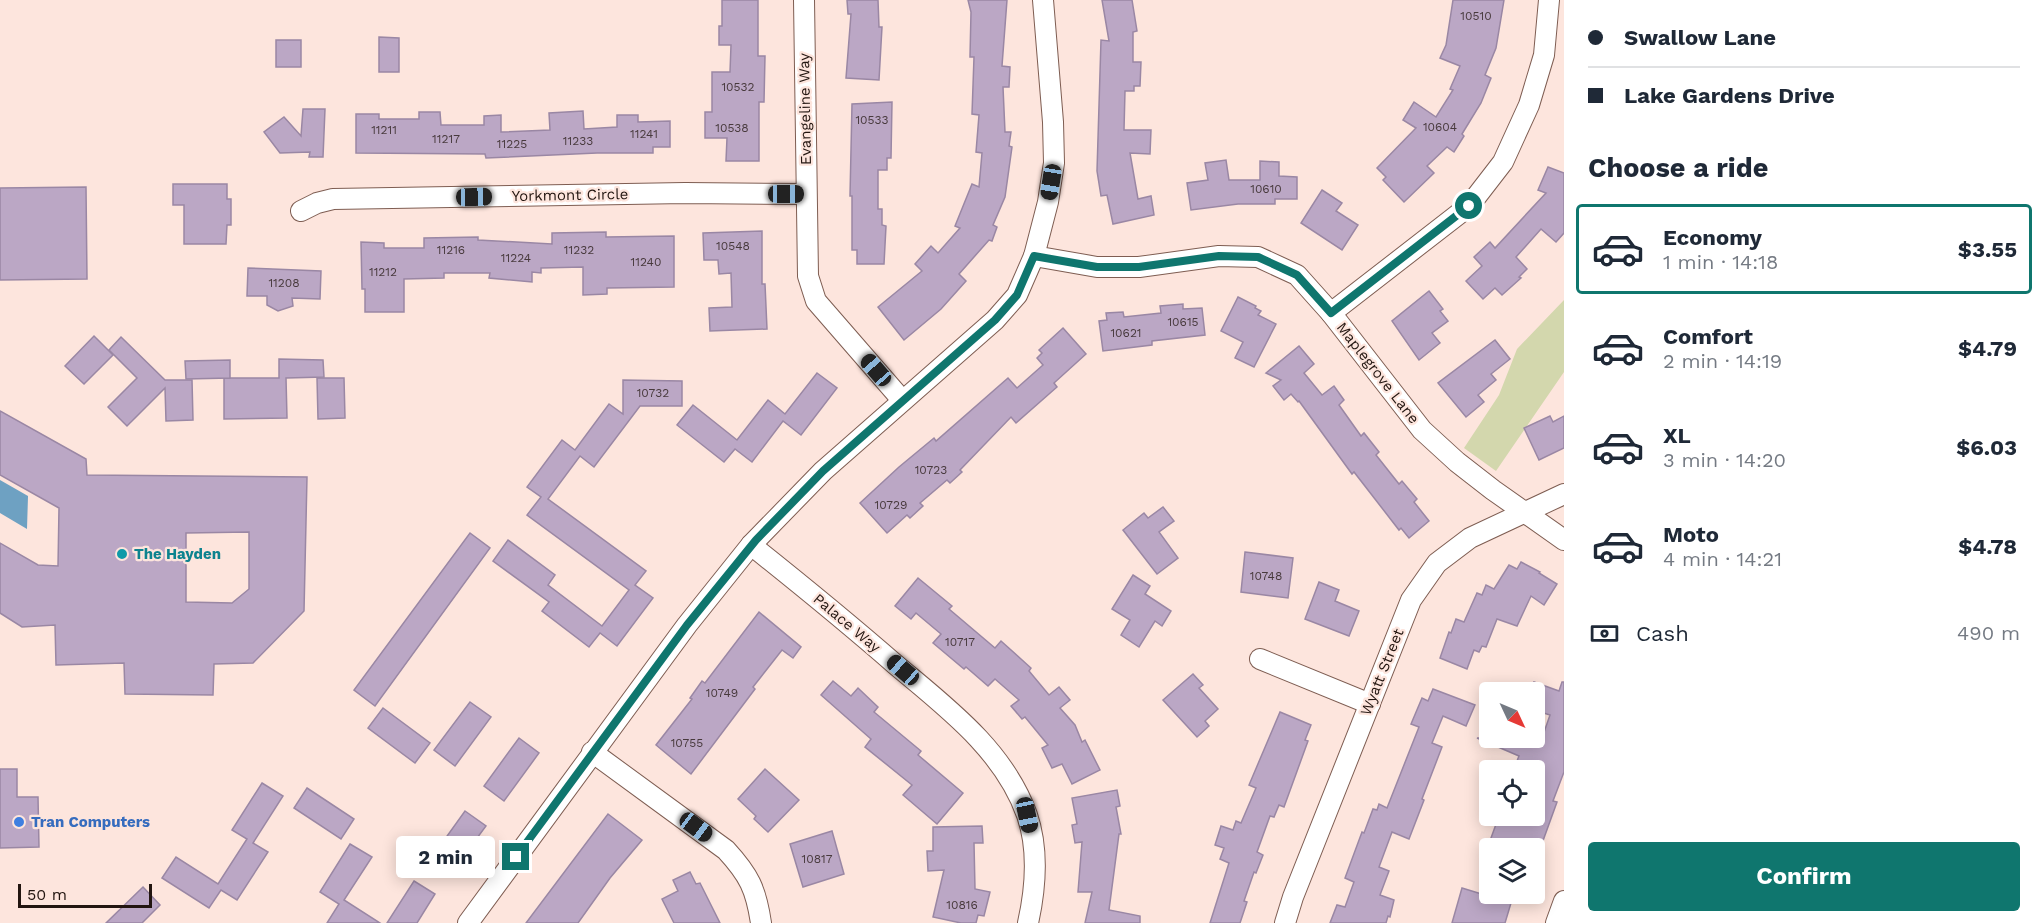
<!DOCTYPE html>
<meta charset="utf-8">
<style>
:root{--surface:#fff;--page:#f6f6f7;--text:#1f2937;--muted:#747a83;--line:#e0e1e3;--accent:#0f766e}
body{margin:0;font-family:"Work Sans",sans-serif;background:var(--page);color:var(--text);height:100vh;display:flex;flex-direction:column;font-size:22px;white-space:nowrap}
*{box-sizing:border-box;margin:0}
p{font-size:20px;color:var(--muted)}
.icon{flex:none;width:33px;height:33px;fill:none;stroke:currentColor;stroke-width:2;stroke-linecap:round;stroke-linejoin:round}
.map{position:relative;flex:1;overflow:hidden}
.drawer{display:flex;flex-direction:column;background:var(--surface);width:480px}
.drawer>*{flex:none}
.hud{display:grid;align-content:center;height:132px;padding:0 24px;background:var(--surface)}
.needle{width:39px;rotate:134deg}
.fabs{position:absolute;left:1479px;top:682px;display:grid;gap:12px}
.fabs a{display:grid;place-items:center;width:66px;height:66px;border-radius:6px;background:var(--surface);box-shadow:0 3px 15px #0003;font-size:30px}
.scale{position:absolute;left:18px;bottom:15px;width:134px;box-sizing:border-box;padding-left:6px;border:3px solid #221510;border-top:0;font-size:16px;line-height:21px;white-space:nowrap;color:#221510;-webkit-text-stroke:4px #fde5dd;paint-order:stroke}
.end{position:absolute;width:27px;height:27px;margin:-14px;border:8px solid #0f766e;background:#fff;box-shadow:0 0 0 3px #fff}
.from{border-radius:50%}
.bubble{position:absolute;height:42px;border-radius:6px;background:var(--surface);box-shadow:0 3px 15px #0003;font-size:20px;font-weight:700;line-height:42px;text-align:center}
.car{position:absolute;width:18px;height:36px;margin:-18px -9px;border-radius:8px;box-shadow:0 0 4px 2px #0007;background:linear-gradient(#222 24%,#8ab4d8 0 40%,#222 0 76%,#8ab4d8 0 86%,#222 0)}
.hud b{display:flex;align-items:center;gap:21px;height:57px;font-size:22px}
.hud b+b{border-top:2px solid var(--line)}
.hud i{width:15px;height:15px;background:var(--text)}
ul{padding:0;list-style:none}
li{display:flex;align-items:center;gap:18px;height:90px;margin:0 12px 9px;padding:0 12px;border:3px solid transparent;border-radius:6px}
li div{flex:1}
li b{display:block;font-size:22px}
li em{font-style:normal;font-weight:700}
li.selected{border-color:var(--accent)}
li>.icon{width:54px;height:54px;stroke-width:1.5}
h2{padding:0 24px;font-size:27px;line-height:72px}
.pay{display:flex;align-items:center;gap:15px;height:66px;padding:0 24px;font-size:22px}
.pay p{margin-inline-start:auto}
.primary-button{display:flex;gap:12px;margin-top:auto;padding:12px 24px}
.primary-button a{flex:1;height:69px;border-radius:6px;background:var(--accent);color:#fff;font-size:24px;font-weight:700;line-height:69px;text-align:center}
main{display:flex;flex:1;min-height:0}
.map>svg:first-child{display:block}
</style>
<main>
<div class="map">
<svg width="1564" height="923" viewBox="0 0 1564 923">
<rect width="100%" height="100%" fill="#fde5dd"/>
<!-- green -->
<polygon fill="#d3d7ad" points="1564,300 1564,372 1496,471 1464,448 1499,395 1517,349"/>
<!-- water -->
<polygon fill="#6ea1c2" points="0,480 28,496 27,529 0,513"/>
<!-- building -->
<g fill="#bba7c5" stroke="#9a87a4" stroke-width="1.5" fill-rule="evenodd">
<polygon points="722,0 758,0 758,56 765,56 764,102 759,102 759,161 726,161 727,138 705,138 705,112 712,112 712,72 730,72 731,45 719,45 719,26 722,26"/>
<polygon points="847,0 878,0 879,27 882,27 879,80 846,78 851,14 848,14"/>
<polygon points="968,0 1007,0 1002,66 1010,67 1009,87 1003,87 1005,132 1011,132 1009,146 1012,147 1005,197 993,225 997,227 992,241 989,240 959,274 966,281 941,309 904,340 878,307 922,271 915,264 931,246 938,253 960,228 955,226 972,184 979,187 982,153 976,152 979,115 972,114 974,57 970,57 971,12"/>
<polygon points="1102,0 1132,0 1137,31 1133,32 1133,62 1141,62 1140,86 1134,86 1134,91 1125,91 1124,130 1151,130 1150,154 1130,153 1138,199 1151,196 1154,215 1113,224 1107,195 1101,196 1097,171 1101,40 1109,41"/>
<polygon points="1453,0 1504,0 1496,48 1485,75 1491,78 1481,103 1462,134 1464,136 1454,152 1447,147 1427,166 1434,173 1404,202 1383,180 1386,177 1377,168 1416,128 1403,120 1414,102 1436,117 1453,90 1450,89 1460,66 1440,58 1446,45"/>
<polygon points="379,37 399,38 399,72 379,72"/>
<rect x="276" y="40" width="25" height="27"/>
<polygon points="892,102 891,158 887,158 887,170 878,170 878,209 882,209 882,225 886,226 884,264 857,264 857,250 852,250 852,196 850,196 852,104"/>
<polygon points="303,109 325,109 323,157 309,157 310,152 280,153 264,132 284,117 301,136"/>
<polygon points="583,111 584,129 617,127 617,115 638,115 638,122 670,121 670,147 653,147 653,153 597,153 486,158 485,154 356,153 356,114 379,114 379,119 419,119 419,112 440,112 441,125 484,125 484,116 501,115 501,132 550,130 549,113"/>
<polygon points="1226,160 1229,180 1260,180 1260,161 1279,162 1279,176 1297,177 1297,199 1275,199 1275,204 1238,204 1191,210 1187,183 1208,180 1205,163"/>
<polygon points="1548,167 1564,173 1564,233 1556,242 1541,229 1516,257 1527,269 1519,277 1521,278 1502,295 1495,288 1483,299 1466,281 1482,266 1474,257 1490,242 1495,248 1546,193 1538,190"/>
<polygon points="173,184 227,184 227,199 231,199 231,225 227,225 226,244 184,244 184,205 173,205"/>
<polygon points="86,187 87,279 0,280 0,188"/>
<polygon points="1322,190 1342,203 1336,211 1358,225 1342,250 1301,223"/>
<polygon points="762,231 762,284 765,284 767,329 710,331 709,308 732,307 731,273 719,274 718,260 704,260 703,233"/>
<polygon points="606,232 606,237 674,236 674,287 607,288 607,294 583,295 583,267 541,268 541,273 532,272 532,282 489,278 490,273 444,273 444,278 404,279 404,312 365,312 365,289 362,289 361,242 384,243 384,248 424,248 424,238 478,237 478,240 552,244 552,233"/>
<polygon points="248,268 321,271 320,299 292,298 293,306 278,311 267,305 267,296 247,296"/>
<polygon points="1429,291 1443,309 1440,311 1448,321 1432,333 1440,343 1419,360 1392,321"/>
<polygon points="1238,297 1256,306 1255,308 1261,311 1258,315 1276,324 1254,367 1235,358 1243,342 1221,331"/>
<polygon points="1183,304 1183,309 1202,308 1205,335 1152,341 1152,345 1103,351 1099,321 1107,320 1106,313 1123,312 1124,317 1161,313 1160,306"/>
<polygon points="1063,328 1086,354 1054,383 1057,387 1016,423 1011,417 960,470 962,472 950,483 947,480 920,503 923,506 910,518 907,515 887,533 860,503 899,467 934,438 936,441 1008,378 1017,388 1043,365 1037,358 1042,353 1039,350"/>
<polygon points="94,336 113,355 84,384 65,366"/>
<polygon points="121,337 165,380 192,380 193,420 166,421 165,388 127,426 108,407 137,378 109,350"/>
<polygon points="1495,340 1510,359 1491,374 1496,380 1478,395 1484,402 1466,417 1438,383"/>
<polygon points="1299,346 1314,364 1304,373 1322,395 1334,386 1344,400 1339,405 1361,436 1364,433 1379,452 1376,455 1399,484 1402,481 1417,499 1414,502 1429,521 1409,538 1401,528 1399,530 1354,472 1352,474 1299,401 1298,402 1291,394 1284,400 1273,386 1281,380 1266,373"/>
<polygon points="279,359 323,360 324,377 286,378 287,418 224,419 224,378 279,378"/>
<polygon points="230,360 230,378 186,379 185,361"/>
<polygon points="817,373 837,388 801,435 783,421 752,462 735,449 724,462 677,425 693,405 737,440 768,400 785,414"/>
<polygon points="317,378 344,378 345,418 318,419"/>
<polygon points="623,380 682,381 682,406 640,406 594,467 580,456 548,499 646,571 635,585 653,598 617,646 600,633 589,647 542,611 549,602 493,561 508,540 555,575 548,585 602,626 629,590 527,515 541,497 527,487 562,440 575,450 609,404 623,414"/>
<path d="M 0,411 L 86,459 L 87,475 L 307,477 L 304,611 L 253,663 L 214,664 L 213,695 L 125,694 L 124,663 L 56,665 L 55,625 L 22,627 L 0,613 L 0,543 L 38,565 L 58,566 L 59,508 L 0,475 ZM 249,532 L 249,589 L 232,603 L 186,602 L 186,533 Z"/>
<polygon points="1550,416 1553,422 1564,416 1564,448 1539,460 1524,428"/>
<polygon points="1163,507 1174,521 1159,532 1178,558 1157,574 1123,530 1144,513 1148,518"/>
<polygon points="470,533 490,548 375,706 354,690"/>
<polygon points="1245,552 1293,558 1288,598 1241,592"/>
<polygon points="1521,562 1540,572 1539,573 1557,584 1544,605 1531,596 1517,626 1497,619 1486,647 1482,646 1479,652 1474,650 1467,669 1440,658 1449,632 1451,633 1456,619 1464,622 1477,593 1482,595 1486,585 1494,589 1509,565 1517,569"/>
<polygon points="1133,575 1150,586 1145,594 1171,611 1162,626 1155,621 1139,647 1121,635 1130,620 1112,609"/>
<polygon points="918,578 952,606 949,609 995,648 1001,641 1031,668 1029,671 1049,695 1059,687 1070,700 1060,708 1075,725 1082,742 1085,740 1100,770 1072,784 1062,764 1052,768 1042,748 1048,745 1025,717 1022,719 1011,706 1019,700 995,679 988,686 966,667 964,669 933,643 941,634 916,613 911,619 895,606"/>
<polygon points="1319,582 1339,590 1335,601 1359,611 1349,636 1305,619"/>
<polygon points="759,612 801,647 793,658 782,650 753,687 755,689 691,774 656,745 692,699 690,698 702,681 705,683"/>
<polygon points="1193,674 1203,685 1199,688 1218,709 1205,721 1209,726 1197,737 1163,700"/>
<polygon points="833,681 851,696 858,688 878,707 874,712 921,751 918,755 963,793 937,824 903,795 912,785 865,747 871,739 821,695"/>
<polygon points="1534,682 1559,691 1562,682 1564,682 1564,772 1553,801 1557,802 1540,849 1487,849 1499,816 1534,816 1534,771 1513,771 1519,756 1477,738 1542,738 1550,715 1534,710"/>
<polygon points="1433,689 1475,705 1466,726 1443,716 1432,743 1442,747 1422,799 1424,800 1409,839 1392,832 1379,867 1389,871 1380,895 1394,900 1390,917 1388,916 1386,923 1330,923 1337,905 1345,907 1354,882 1345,878 1362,832 1364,833 1373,809 1377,810 1379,804 1387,808 1419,727 1411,724 1422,698 1428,701"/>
<polygon points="470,702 491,717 455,766 434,750"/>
<polygon points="383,708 430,743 415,763 368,728"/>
<polygon points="1280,712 1311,725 1305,740 1308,741 1284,807 1279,805 1274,817 1270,816 1257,852 1263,855 1256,873 1254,872 1244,901 1247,902 1240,923 1210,923 1229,863 1220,859 1224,848 1215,845 1221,826 1233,830 1236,821 1241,823 1256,788 1249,785"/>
<polygon points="519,738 539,753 504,801 484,786"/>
<polygon points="0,769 17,769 17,797 38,797 39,847 0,848"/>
<polygon points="765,769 799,800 768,832 754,819 756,816 738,799"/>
<polygon points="262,783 283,796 253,843 268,852 237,900 221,890 209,908 162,878 176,857 218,884 247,839 232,830"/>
<polygon points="307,788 354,819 341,839 294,808"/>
<polygon points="1117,790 1120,806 1116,807 1121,834 1119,834 1109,910 1140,916 1140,923 1085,923 1092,892 1078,892 1082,842 1075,843 1072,825 1077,824 1072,798"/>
<polygon points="465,811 486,826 452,872 432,857"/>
<polygon points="608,814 642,840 610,878 578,923 526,923"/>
<polygon points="982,826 983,843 974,843 975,889 990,892 984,916 978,915 976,923 961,923 933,917 944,870 928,871 927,851 933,851 933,827"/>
<polygon points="832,831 844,874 803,887 790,844"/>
<polygon points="350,844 372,857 344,900 380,923 327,923 339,904 320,892"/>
<polygon points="690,872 696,884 700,883 720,923 674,923 662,899 678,891 673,880"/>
<polygon points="414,881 435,894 417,923 387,923"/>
<polygon points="143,887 160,905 142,923 106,923"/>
<polygon points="1462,888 1511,903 1505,923 1452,923"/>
</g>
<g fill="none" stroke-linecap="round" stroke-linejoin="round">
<!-- minor casing -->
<g stroke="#7e5d52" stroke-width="22">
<g id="minor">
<polyline points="804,0 808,276 816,301 902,400"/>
<polyline points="301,211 317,203 333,199 685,193 806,194"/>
<polyline points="1034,256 1097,267 1139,267 1219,256 1258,257 1297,275 1331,313 1422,430 1457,462 1493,490 1564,540"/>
<polyline points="1331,313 1469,206 1503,162 1529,105 1544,55 1549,0"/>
<path d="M 751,545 C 800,584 849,624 896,665 C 946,707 1004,750 1027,815 C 1039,850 1036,887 1028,923"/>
<polyline points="1260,659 1370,704"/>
<path d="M 592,752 L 726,850 C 749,875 756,889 761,923"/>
<polyline points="468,923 687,625 751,545 823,471 995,320 1017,295 1034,256 1048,202 1054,163 1053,122 1043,0"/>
<polyline points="1285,923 1293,897 1411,600 1437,563 1470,538 1564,494"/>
<polyline points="1556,923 1564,901"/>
</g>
</g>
<!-- minor -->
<use href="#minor" stroke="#fff" stroke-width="20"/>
</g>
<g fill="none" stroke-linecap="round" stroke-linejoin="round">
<!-- route -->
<polyline stroke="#0f766e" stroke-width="8" points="516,857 687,625 756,540 823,471 995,320 1017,295 1034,256 1097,267 1139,267 1219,256 1258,257 1297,275 1331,313 1469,206"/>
</g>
<!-- markers -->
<circle fill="#0f9aa8" stroke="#fde5dd" stroke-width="2" cx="122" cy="554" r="6"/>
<circle fill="#3f7fe0" stroke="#fde5dd" stroke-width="2" cx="19" cy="822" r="6"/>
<g text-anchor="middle" stroke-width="4.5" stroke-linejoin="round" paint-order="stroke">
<!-- number labels -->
<g font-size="12" fill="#483a3d">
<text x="1476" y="20">10510</text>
<text x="738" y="91">10532</text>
<text x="872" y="124">10533</text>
<text x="1440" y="131">10604</text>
<text x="732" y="132">10538</text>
<text x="384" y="134">11211</text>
<text x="644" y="138">11241</text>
<text x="446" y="143">11217</text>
<text x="578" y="145">11233</text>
<text x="512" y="148">11225</text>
<text x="1266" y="193">10610</text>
<text x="733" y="250">10548</text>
<text x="451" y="254">11216</text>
<text x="579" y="254">11232</text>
<text x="516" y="262">11224</text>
<text x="646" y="266">11240</text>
<text x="383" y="276">11212</text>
<text x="284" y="287">11208</text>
<text x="1183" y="326">10615</text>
<text x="1126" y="337">10621</text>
<text x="653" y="397">10732</text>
<text x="931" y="474">10723</text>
<text x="891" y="509">10729</text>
<text x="1266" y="580">10748</text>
<text x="960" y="646">10717</text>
<text x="722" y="697">10749</text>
<text x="687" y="747">10755</text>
<text x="817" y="863">10817</text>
<text x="962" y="909">10816</text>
</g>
<!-- street labels -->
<g font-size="15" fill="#221510" stroke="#fde5dd">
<text transform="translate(805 109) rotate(-91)" y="5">Evangeline Way</text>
<text transform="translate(570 195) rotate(-1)" y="5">Yorkmont Circle</text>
<text transform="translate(1378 373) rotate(52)" y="5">Maplegrove Lane</text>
<text transform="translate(847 623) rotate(40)" y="5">Palace Way</text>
<text transform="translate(1382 672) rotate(-68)" y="5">Wyatt Street</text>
</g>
<!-- culture labels -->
<g font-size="15" font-weight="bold" fill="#0d838f" stroke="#fde5dd" text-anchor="start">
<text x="134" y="559">The Hayden</text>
</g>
<!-- shop labels -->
<g font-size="15" font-weight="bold" fill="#366cbe" stroke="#fde5dd" text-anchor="start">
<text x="31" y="827">Tran Computers</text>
</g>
</g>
</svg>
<div class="fabs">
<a><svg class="needle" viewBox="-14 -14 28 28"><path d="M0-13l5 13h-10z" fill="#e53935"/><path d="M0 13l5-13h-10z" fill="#747a83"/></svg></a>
<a><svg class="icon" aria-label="locate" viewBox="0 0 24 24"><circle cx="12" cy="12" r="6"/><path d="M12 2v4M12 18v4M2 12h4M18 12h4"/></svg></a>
<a><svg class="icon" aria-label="layers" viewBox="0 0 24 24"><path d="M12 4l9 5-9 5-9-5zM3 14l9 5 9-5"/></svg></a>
</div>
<div class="scale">50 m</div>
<i class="end from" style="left:1469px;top:206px"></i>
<i class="end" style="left:516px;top:857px"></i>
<div class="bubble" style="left:396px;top:836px;width:99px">2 min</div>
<i class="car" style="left:1051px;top:182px;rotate:189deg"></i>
<i class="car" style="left:786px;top:194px;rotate:90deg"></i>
<i class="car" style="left:474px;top:197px;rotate:89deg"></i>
<i class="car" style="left:876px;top:370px;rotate:319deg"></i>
<i class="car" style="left:903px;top:670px;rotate:311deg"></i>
<i class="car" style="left:1027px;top:815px;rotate:168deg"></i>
<i class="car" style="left:696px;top:827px;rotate:127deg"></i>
</div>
<section class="drawer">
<div class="hud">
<b><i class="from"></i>Swallow Lane</b>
<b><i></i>Lake Gardens Drive</b>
</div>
<h2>Choose a ride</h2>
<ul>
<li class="selected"><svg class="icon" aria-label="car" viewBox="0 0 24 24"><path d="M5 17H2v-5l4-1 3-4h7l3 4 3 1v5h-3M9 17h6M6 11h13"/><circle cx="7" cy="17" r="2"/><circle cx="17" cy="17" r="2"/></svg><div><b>Economy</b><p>1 min · 14:18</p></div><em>$3.55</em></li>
<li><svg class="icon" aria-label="car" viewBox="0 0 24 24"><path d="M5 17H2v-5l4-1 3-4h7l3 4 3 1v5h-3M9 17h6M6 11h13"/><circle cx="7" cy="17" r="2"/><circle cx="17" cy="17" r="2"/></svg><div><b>Comfort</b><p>2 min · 14:19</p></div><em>$4.79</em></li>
<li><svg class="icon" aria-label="car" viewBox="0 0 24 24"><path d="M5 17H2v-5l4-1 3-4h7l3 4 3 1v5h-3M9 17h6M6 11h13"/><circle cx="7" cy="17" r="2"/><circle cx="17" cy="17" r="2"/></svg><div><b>XL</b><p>3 min · 14:20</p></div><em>$6.03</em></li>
<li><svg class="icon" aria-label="car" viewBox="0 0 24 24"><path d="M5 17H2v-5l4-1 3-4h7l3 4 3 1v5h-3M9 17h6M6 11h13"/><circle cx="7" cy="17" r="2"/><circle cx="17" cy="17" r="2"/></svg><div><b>Moto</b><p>4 min · 14:21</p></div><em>$4.78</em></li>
</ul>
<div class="pay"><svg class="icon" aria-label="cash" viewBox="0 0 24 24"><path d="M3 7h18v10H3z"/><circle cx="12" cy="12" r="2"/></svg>Cash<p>490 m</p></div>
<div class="primary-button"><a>Confirm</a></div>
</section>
</main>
